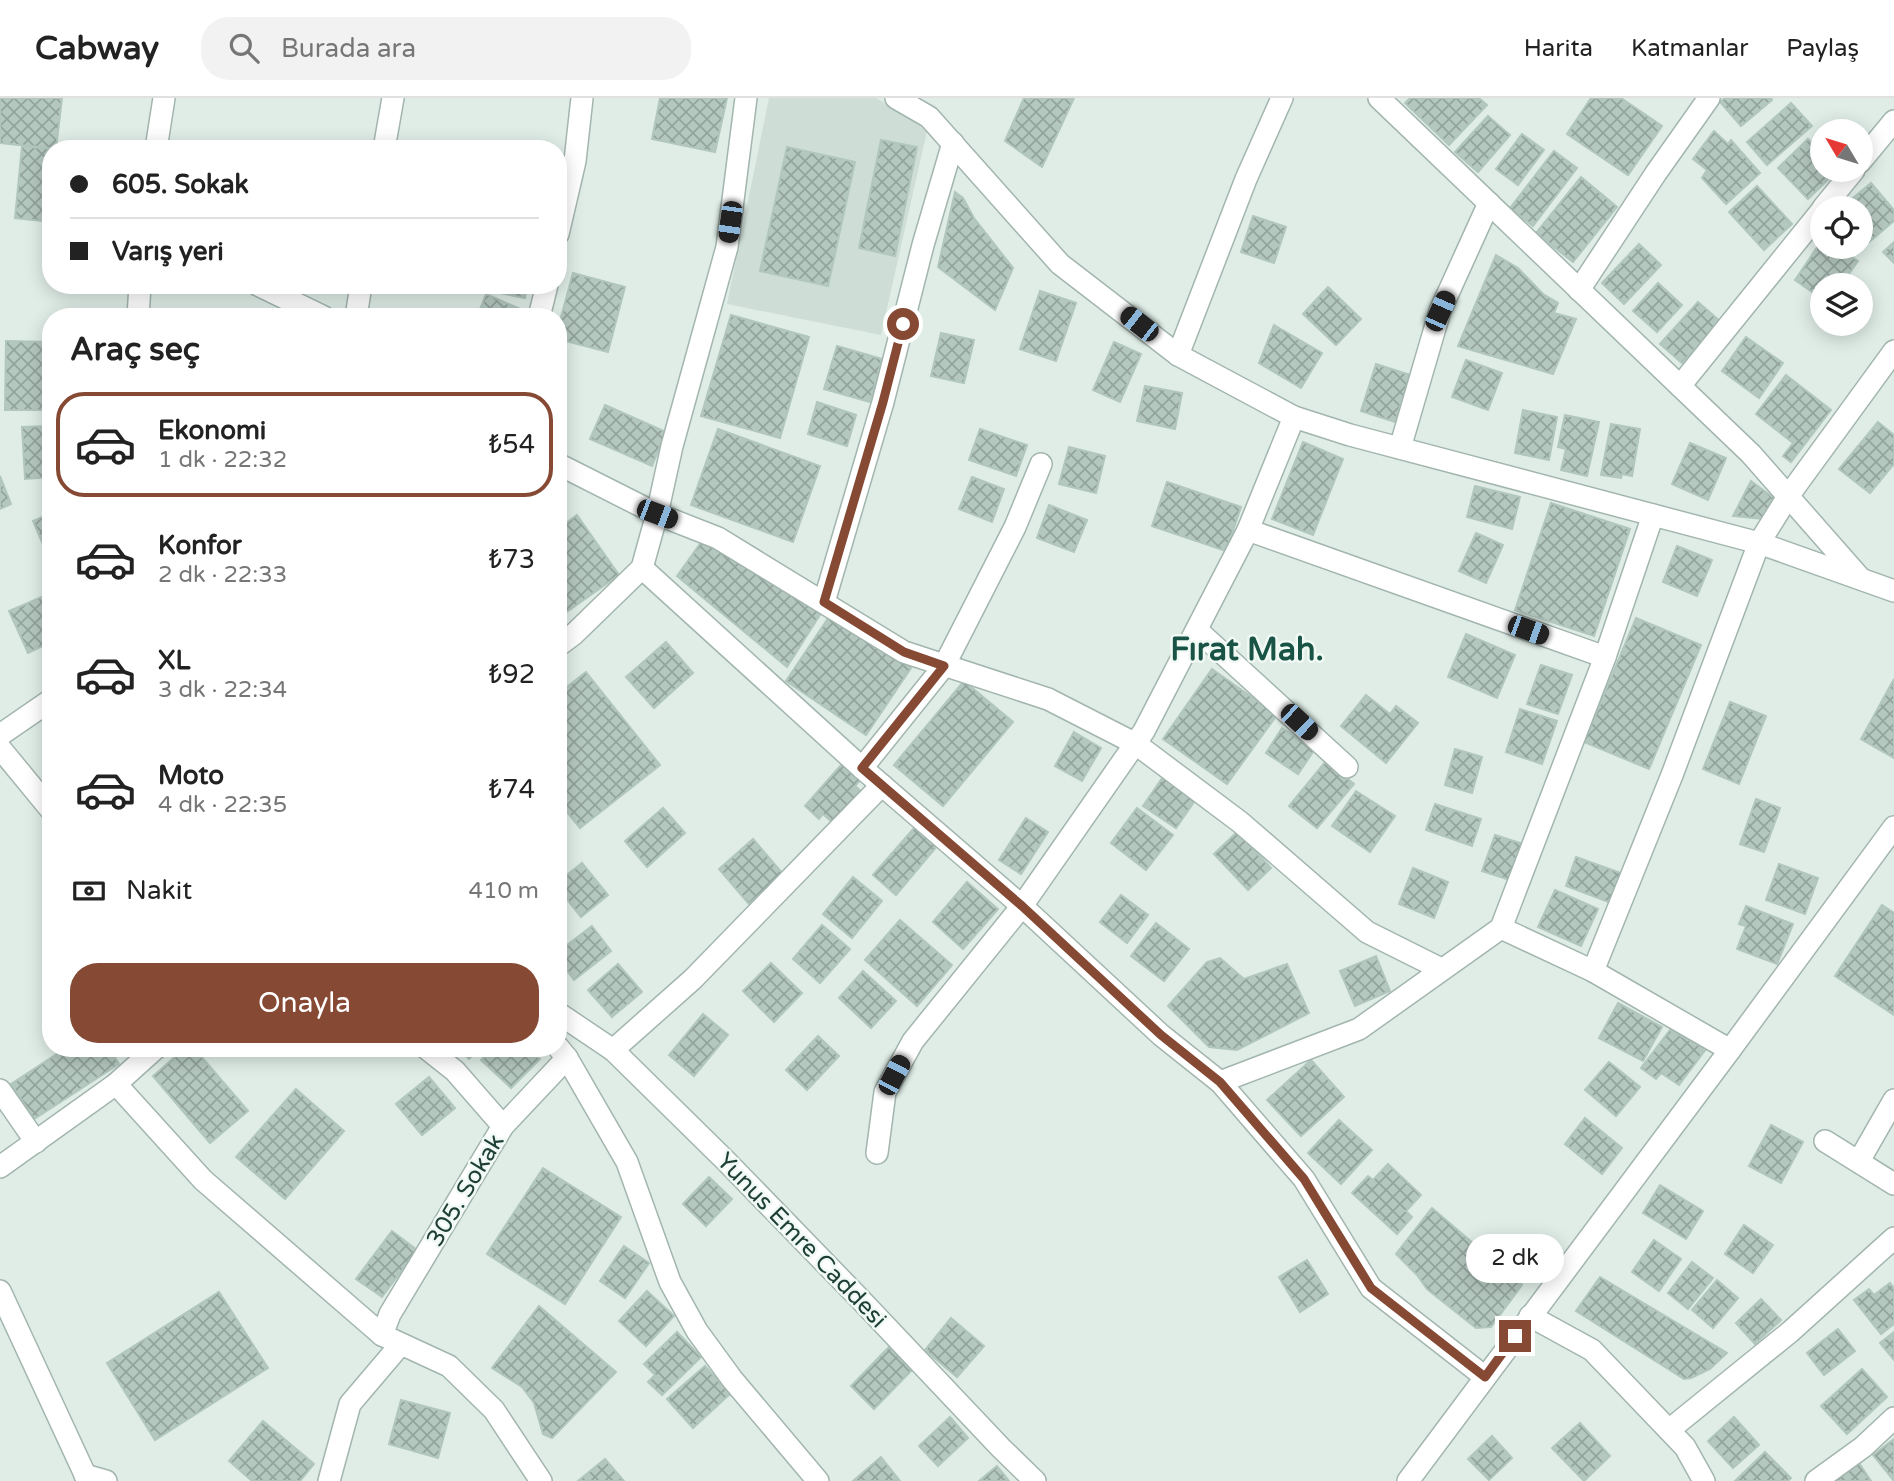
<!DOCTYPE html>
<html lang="tr">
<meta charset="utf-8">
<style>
:root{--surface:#fff;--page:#f2f2f2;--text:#222;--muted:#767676;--line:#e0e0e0;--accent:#854934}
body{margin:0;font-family:"Varela Round",sans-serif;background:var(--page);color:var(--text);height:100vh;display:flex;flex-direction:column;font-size:26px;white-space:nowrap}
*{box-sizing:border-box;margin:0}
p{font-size:23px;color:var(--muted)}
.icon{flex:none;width:38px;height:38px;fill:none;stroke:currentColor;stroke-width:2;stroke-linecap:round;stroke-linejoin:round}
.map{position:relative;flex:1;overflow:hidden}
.sheet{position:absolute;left:42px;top:210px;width:525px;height:749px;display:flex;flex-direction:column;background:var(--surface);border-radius:28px;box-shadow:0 4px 18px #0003}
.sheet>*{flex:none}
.top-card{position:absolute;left:42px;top:42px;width:525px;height:154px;border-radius:28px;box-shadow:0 4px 18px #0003;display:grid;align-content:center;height:154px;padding:0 28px;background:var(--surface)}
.needle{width:46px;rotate:308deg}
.tools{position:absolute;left:1810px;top:21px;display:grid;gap:14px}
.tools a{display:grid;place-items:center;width:63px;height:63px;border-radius:50%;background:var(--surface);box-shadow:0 4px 18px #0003;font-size:35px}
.end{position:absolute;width:32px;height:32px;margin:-16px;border:9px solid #854934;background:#fff;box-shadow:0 0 0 4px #fff}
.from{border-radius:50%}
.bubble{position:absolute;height:49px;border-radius:24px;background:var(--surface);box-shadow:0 4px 18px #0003;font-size:23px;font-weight:600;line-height:49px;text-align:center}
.car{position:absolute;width:21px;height:42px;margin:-21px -10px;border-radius:9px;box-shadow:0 0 5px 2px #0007;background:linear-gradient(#222 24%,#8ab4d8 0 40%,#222 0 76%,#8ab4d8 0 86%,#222 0)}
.top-card b{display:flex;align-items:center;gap:24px;height:66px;font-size:26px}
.top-card b+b{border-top:2px solid var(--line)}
.top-card i{width:18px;height:18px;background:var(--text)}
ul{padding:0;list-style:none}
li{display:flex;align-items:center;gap:21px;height:105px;margin:0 14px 10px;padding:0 14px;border:4px solid transparent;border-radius:28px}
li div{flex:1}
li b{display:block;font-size:26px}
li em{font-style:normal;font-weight:600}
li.current{border-color:var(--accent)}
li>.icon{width:63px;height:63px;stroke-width:1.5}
h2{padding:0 28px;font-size:32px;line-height:84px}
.pay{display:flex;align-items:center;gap:18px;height:77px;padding:0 28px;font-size:26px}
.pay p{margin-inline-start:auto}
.button{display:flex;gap:14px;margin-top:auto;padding:14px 28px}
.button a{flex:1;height:80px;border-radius:28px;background:var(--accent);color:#fff;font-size:28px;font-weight:600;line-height:80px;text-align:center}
header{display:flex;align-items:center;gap:42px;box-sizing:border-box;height:98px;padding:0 35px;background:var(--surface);border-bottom:2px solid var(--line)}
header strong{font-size:33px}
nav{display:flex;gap:38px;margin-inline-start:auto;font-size:24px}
.search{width:490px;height:63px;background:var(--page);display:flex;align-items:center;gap:18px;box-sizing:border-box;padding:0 24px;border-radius:28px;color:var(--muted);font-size:26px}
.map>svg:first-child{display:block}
</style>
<header>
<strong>Cabway</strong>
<div class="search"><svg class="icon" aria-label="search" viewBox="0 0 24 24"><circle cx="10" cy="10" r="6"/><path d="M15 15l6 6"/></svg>Burada ara</div>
<nav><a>Harita</a><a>Katmanlar</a><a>Paylaş</a></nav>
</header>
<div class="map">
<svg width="1894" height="1383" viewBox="0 0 1894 1383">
<defs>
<pattern id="building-cross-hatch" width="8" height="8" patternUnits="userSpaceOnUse" patternTransform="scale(1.75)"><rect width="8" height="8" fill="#b5c8c0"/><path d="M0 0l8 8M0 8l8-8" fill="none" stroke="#93a49d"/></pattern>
</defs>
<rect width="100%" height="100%" fill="#e0ede7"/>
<!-- built -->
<polygon fill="#ceddd6" points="769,0 876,0 910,20 927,33 881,237 727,206"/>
<!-- building -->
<g fill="url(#building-cross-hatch)" stroke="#b1c7be" stroke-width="2">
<polygon points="0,0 62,0 56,51 0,45"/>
<polygon points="660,0 727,0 715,54 652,41"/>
<polygon points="1024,0 1074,0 1042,69 1005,43"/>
<polygon points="1410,0 1479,0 1487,7 1449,47 1405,5"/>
<polygon points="1591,0 1621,0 1662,28 1628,77 1567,36"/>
<polygon points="1725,0 1771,0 1772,2 1741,28 1720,4"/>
<polygon points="1791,5 1812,28 1767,67 1747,44"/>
<polygon points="1488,18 1510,37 1478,74 1455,54"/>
<polygon points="1714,33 1728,46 1731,42 1760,75 1726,106 1702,80 1707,72 1693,61"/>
<polygon points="1522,36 1544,52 1518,87 1496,71"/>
<polygon points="1808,41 1822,55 1822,72 1838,72 1808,101 1778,70"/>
<polygon points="881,42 917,49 895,158 859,150"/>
<polygon points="22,48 52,51 51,51 51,124 15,120"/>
<polygon points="787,49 855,64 828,188 760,173"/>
<polygon points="1554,53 1577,70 1533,128 1510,110"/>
<polygon points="1581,79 1617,109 1573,164 1536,135"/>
<polygon points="1871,85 1894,112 1894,123 1869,144 1860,134 1860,110 1841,110"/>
<polygon points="1757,88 1792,126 1764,152 1729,114"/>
<polygon points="955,94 963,100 974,120 1013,170 995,212 938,169"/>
<polygon points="1253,118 1286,129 1274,165 1241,154"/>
<polygon points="1822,142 1822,149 1836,149 1858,163 1841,187 1822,187 1822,201 1795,182"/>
<polygon points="1894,144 1894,165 1883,154"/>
<polygon points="1639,146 1661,167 1624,206 1602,185"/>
<polygon points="1496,157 1518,170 1543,196 1558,205 1554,215 1576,221 1553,276 1458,248"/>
<polygon points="573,175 625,189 608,254 558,241 558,230"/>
<polygon points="1658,185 1682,207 1657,234 1633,213"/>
<polygon points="469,187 527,187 525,200 469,189"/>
<polygon points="1328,189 1361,221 1336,247 1303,216"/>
<polygon points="1040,193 1076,205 1056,263 1020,251"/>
<polygon points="486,196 527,214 525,219 477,219"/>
<polygon points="1698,204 1720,223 1682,265 1660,246"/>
<polygon points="731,217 809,239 780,340 701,318"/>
<polygon points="1274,227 1322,255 1301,290 1259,265"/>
<polygon points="941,235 974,242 964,285 931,278"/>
<polygon points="1746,239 1783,265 1759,300 1722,273"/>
<polygon points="6,243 51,244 51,312 5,312"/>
<polygon points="1114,244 1141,256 1120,304 1093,292"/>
<polygon points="837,248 882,261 870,304 824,291"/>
<polygon points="1466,262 1502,275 1488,312 1452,299"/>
<polygon points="1376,266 1410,277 1395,324 1361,313"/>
<polygon points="1786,277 1831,312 1791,364 1783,358 1793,345 1756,316"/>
<polygon points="1145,288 1182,295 1175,331 1137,323"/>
<polygon points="817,304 856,317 847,348 808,336"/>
<polygon points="605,307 666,334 652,368 590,341"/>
<polygon points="1523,312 1557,319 1549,362 1515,355"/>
<polygon points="1565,317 1599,324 1587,378 1561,372 1566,351 1558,349"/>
<polygon points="1878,324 1894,337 1894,366 1870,395 1839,371"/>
<polygon points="1611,326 1640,331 1632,378 1622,376 1621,380 1601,377"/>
<polygon points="51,328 51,379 25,381 22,329"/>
<polygon points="718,331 820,368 793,444 691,407"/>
<polygon points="980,331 1027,347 1016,378 969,362"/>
<polygon points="1303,344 1343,361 1313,437 1272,421"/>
<polygon points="1690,345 1726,360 1708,402 1672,386"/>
<polygon points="1069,349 1105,358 1096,395 1059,386"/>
<polygon points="0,378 11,406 0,411"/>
<polygon points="972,379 1004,391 992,424 959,411"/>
<polygon points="1751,383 1774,400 1763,421 1733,418"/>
<polygon points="1167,384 1241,409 1226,453 1152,428"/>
<polygon points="1475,388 1520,399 1512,431 1467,419"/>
<polygon points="1551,405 1630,431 1594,538 1515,512"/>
<polygon points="1049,407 1087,422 1074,454 1037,440"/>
<polygon points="51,415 51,465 33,423"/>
<polygon points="577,417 619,477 558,520 558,431"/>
<polygon points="1476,435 1503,447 1486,485 1459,473"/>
<polygon points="702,443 821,515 787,569 677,478"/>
<polygon points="1677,448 1712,462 1697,498 1663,484"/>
<polygon points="51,495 51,544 28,555 9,513"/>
<polygon points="831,516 911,570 866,637 786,583"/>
<polygon points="1636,520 1701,547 1649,671 1584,644"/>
<polygon points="1466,536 1515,557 1497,600 1448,579"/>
<polygon points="666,544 693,575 654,610 626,579"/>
<polygon points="1541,567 1572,577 1558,616 1527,606"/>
<polygon points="1212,571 1277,617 1227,686 1163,641"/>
<polygon points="586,574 660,667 580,730 558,703 558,596"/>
<polygon points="1894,581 1894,660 1861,641"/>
<polygon points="964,583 1013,624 943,708 894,667"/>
<polygon points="1366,597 1390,616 1396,608 1418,625 1386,665 1341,628"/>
<polygon points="1730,604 1766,618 1739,686 1703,671"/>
<polygon points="1520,611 1557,623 1542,666 1506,654"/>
<polygon points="1282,630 1315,651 1298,676 1266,655"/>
<polygon points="1074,634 1101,650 1082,683 1055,668"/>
<polygon points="1455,651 1482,659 1472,695 1445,687"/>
<polygon points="1326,663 1354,686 1317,730 1289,708"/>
<polygon points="842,666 860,682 855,688 861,693 833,725 823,716 819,721 805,708"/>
<polygon points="1163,679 1196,701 1176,730 1143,708"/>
<polygon points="1356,693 1395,718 1370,754 1332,728"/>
<polygon points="1756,701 1780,710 1764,754 1740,746"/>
<polygon points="1435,706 1481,721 1472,748 1426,732"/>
<polygon points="663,710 685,735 647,769 625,743"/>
<polygon points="1137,710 1173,737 1146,772 1111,745"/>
<polygon points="1026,720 1048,734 1021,776 999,762"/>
<polygon points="915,729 937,748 896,797 873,777"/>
<polygon points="1237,734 1271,770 1248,792 1214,756"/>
<polygon points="1495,737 1523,746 1510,782 1482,773"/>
<polygon points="753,741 783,776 749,806 719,771"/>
<polygon points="558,752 566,763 558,768"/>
<polygon points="1576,759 1621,775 1611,805 1566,788"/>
<polygon points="582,765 608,797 581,819 558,790 558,784"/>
<polygon points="1779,766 1818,780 1805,816 1766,802"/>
<polygon points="1413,770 1448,784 1434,820 1399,806"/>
<polygon points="853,779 882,803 852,840 823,816"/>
<polygon points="967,784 998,811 963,851 933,824"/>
<polygon points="1555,792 1598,811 1581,848 1538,829"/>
<polygon points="1121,797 1148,817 1127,845 1100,824"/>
<polygon points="1882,807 1894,815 1894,917 1835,878"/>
<polygon points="1746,808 1793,826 1777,866 1737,851 1746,828 1739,826"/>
<polygon points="900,822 952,867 917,908 865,862"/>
<polygon points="1156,825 1189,851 1164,883 1131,858"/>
<polygon points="822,827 850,851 820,885 793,861"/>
<polygon points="592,828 611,853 574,882 558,860 558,854"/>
<polygon points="1376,858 1390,893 1355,908 1340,873"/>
<polygon points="1220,860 1244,881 1287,866 1309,915 1237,952 1209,949 1168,908 1207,864"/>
<polygon points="771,865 802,895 774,924 743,893"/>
<polygon points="618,866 642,894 612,919 588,892"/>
<polygon points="863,873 896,903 871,930 839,900"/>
<polygon points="1618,905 1662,929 1643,963 1599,940"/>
<polygon points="703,916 728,937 694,978 669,957"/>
<polygon points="1670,932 1706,951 1679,987 1661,975 1656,981 1641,970"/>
<polygon points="818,938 839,958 807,992 786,972"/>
<polygon points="66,950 109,950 119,966 34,1021 11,986"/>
<polygon points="185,950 194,950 248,1013 210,1045 153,978"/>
<polygon points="459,950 480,950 469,961"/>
<polygon points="493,950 528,950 540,961 511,990 481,962"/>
<polygon points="1311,962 1344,999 1301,1038 1267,1002"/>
<polygon points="1609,964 1640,989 1616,1018 1585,992"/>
<polygon points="429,979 455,1010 422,1037 396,1006"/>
<polygon points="296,991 344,1033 285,1101 236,1059"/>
<polygon points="1585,1020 1622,1050 1602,1076 1565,1046"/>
<polygon points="1339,1022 1372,1052 1341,1086 1308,1055"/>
<polygon points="1771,1027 1803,1044 1781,1085 1749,1068"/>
<polygon points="1388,1066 1421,1097 1406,1113 1412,1119 1397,1136 1352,1095 1368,1078 1373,1082"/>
<polygon points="543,1070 621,1119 565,1206 487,1156"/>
<polygon points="709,1079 732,1101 706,1128 683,1106"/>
<polygon points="1660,1087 1703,1113 1686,1141 1643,1115"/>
<polygon points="1432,1110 1522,1187 1491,1229 1476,1230 1427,1191 1417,1177 1396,1156"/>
<polygon points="1744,1127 1773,1147 1753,1175 1725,1156"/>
<polygon points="392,1133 417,1152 382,1199 356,1181"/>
<polygon points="1654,1142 1681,1161 1659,1193 1632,1174"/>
<polygon points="624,1148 649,1165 625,1200 600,1183"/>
<polygon points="1307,1162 1328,1196 1300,1214 1279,1179"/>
<polygon points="1692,1164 1713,1180 1688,1211 1668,1195"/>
<polygon points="1600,1179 1727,1255 1710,1271 1691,1280 1684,1281 1576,1213"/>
<polygon points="1717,1182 1738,1200 1713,1230 1692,1212"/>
<polygon points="1890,1185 1894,1190 1894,1226 1881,1236 1854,1202 1869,1191 1874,1197"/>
<polygon points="647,1193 674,1218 646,1248 619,1223"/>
<polygon points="219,1194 268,1270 155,1342 107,1265"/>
<polygon points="1761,1201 1781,1222 1755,1246 1736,1225"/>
<polygon points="539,1208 616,1274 552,1340 543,1336 534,1305 522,1289 492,1270"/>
<polygon points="951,1220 984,1248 957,1279 925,1252"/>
<polygon points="1838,1231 1855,1253 1824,1277 1807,1255"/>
<polygon points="677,1234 701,1259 662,1297 648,1284 655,1277 644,1266"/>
<polygon points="1894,1234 1894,1262 1880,1245"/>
<polygon points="889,1249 912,1272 874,1311 851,1288"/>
<polygon points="705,1268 730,1296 693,1330 667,1301"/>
<polygon points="1862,1271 1887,1299 1847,1336 1821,1308"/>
<polygon points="401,1302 450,1315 438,1360 389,1346"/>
<polygon points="950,1319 968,1340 938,1368 919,1348"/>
<polygon points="1734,1319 1759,1347 1733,1370 1708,1343"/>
<polygon points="263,1323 314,1366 300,1383 252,1383 229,1363"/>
<polygon points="1580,1325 1610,1358 1584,1383 1552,1350"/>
<polygon points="1492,1338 1512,1360 1489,1382 1468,1361"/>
<polygon points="1894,1341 1894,1383 1873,1357"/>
<polygon points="1765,1354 1791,1380 1788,1383 1735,1383"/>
<polygon points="881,1359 900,1383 853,1383"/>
<polygon points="605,1361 624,1383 578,1383"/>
<polygon points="1859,1365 1871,1383 1833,1383"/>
<polygon points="997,1368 1009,1383 979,1383"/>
</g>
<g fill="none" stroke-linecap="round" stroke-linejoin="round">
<!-- minor casing -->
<g stroke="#a2b5ae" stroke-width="24">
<g id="minor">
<polyline points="156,51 164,0"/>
<polyline points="1860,64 1894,23"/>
<polyline points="1823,110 1854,72"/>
<polyline points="558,136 575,63 582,0"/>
<polyline points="258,187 324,219"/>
<polyline points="1579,192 1656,75 1709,0"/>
<polyline points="138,219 140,187"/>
<polyline points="539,219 547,187"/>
<polyline points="1178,257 1246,81 1282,0"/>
<polyline points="1680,288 1822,112"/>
<polyline points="1400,350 1440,213 1489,105"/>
<polyline points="558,366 657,416 718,440 904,554 1048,601 1136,646 1240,724 1367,834 1441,871"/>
<polyline points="1248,432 1605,559"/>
<polyline points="642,470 862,670 1022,808 1161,937 1220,984 1304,1081 1371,1190 1485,1279"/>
<polyline points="824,504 883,304 923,147 953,45"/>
<polyline points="1197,532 1347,669"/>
<polyline points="0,650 51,712"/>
<polyline points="862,670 944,568 1015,429 1041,366"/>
<polyline points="1501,830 1593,873 1730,952"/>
<polyline points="1593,873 1672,677 1759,445 1789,397 1894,253"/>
<polyline points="426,950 455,973 503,1028"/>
<polyline points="613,952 693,881 882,687"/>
<polyline points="1220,984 1359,931 1501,830 1605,559 1653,417"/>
<polyline points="116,986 203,1082 382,1237 449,1268 494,1312 541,1383"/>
<polyline points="1825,1043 1894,1086"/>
<polyline points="877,1055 885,994 913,943 1022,808 1144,633 1248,432 1294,319"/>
<polyline points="1859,1063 1894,1002"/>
<polyline points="1530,1218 1592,1252 1685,1349 1704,1383"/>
<polyline points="382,1237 390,1216 503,1028 567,960"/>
<polyline points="1669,1332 1790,1234 1894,1140"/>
<polyline points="85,1377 106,1383"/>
<polyline points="329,1383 350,1306 401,1246"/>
<polyline points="1408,1383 1730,952 1894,729"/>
<polyline points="1816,1383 1863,1349 1894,1320"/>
</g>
</g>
<!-- tertiary casing -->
<g stroke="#a2b5ae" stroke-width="24">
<g id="tertiary">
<polyline points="896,0 929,19 1060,166 1178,257 1294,319 1350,337 1759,445 1894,493"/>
<polyline points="1379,0 1751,356 1860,480"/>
<polyline points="384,51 393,0"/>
<polyline points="356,219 361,187"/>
<polyline points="558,548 574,536 642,470 657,416 672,348 727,149 746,0"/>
<polyline points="0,637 51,602"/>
<polyline points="558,915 613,952 725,1062 860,1201 1001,1350 1035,1383"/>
<polyline points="558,949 567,960 627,1064 670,1184 697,1233 732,1281 818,1383"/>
<polyline points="0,992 36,1044"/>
<polyline points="0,1069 116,986 156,950"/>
<polyline points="0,1193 88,1383"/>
</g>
</g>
<!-- minor -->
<use href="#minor" stroke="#fff" stroke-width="21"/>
<!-- tertiary -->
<use href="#tertiary" stroke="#fff" stroke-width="21"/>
</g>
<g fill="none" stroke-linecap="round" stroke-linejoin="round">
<!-- route -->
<polyline stroke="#854934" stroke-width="9" points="903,226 883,304 824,504 904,554 944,568 862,670 1022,808 1161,937 1220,984 1304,1081 1371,1190 1485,1279 1515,1238"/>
</g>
<g text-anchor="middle" stroke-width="5" stroke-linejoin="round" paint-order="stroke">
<!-- street labels -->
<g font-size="24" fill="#1e3f36" stroke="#f1f9f5">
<text transform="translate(465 1092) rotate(-59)" y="8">305. Sokak</text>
<text transform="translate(802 1142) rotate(46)" y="8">Yunus Emre Caddesi</text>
</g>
<!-- district labels -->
<g font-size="32" font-weight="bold" fill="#185345" stroke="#f1f9f5">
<text x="1247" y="562">Fırat Mah.</text>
</g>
</g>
</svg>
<div class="tools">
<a><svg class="needle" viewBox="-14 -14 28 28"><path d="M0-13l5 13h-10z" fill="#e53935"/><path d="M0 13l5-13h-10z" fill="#767676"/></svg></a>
<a><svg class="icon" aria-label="locate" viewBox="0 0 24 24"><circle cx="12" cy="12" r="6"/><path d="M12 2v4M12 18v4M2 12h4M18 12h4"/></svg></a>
<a><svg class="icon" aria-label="layers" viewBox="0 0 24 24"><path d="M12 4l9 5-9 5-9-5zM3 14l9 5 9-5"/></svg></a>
</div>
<i class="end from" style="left:903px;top:226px"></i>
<i class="end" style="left:1515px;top:1238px"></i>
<div class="bubble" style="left:1466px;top:1136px;width:98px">2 dk</div>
<i class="car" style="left:730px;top:124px;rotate:188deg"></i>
<i class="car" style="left:1440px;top:213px;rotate:24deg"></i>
<i class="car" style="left:1139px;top:226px;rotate:308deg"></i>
<i class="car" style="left:657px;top:416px;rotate:111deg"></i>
<i class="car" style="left:1528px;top:532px;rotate:110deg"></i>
<i class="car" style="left:1299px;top:624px;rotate:133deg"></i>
<i class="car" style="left:894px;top:977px;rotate:28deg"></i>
<div class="top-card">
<b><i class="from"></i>605. Sokak</b>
<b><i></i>Varış yeri</b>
</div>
<section class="sheet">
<h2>Araç seç</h2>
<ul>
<li class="current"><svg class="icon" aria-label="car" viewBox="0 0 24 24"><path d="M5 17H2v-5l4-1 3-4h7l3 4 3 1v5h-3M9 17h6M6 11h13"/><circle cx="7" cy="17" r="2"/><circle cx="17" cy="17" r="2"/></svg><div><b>Ekonomi</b><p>1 dk · 22:32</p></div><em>₺54</em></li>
<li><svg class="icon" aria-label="car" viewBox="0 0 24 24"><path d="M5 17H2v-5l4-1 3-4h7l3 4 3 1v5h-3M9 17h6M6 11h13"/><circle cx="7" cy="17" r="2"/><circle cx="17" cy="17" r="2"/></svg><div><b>Konfor</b><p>2 dk · 22:33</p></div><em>₺73</em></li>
<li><svg class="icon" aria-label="car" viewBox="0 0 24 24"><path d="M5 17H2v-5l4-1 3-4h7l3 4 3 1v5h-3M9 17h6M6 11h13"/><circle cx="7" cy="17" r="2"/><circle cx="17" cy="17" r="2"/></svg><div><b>XL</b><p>3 dk · 22:34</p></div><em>₺92</em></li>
<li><svg class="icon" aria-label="car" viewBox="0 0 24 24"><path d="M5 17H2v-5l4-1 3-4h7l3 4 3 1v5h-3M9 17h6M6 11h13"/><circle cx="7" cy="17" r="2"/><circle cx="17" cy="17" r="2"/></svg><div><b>Moto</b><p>4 dk · 22:35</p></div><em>₺74</em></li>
</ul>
<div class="pay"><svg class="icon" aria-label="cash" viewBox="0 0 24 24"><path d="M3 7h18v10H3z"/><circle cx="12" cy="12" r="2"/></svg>Nakit<p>410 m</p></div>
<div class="button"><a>Onayla</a></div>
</section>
</div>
